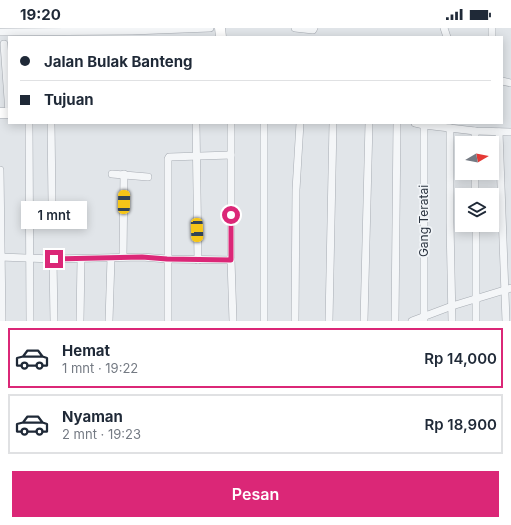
<!DOCTYPE html>
<html lang="id">
<meta charset="utf-8">
<style>
:root{--surface:#fff;--page:#f6f6f7;--text:#1f2937;--muted:#747a83;--line:#e0e1e3;--accent:#db2777}
body{margin:0;font-family:Inter,sans-serif;background:var(--page);color:var(--text);height:100vh;display:flex;flex-direction:column;font-size:15px;white-space:nowrap}
*{box-sizing:border-box;margin:0}
p{font-size:13px;color:var(--muted)}
.icon{flex:none;width:22px;height:22px;fill:none;stroke:currentColor;stroke-width:2;stroke-linecap:round;stroke-linejoin:round}
.map{position:relative;height:293px;overflow:hidden}
.drawer{display:flex;flex-direction:column;background:var(--surface);flex:1}
.drawer>*{flex:none}
.guide{position:absolute;left:8px;top:8px;width:495px;height:88px;border-radius:0px;box-shadow:0 2px 10px #0003;display:grid;align-content:center;height:88px;padding:0 12px;background:var(--surface)}
.needle{width:26px;rotate:80deg}
.tools{position:absolute;left:455px;top:108px;display:grid;gap:8px}
.tools a{display:grid;place-items:center;width:44px;height:44px;border-radius:0px;background:var(--surface);box-shadow:0 2px 10px #0003;font-size:20px}
.end{position:absolute;width:18px;height:18px;margin:-9px;border:5px solid #db2777;background:#fff;box-shadow:0 0 0 2px #fff}
.from{border-radius:50%}
.bubble{position:absolute;height:28px;border-radius:0px;background:var(--surface);box-shadow:0 2px 10px #0003;font-size:13px;font-weight:600;line-height:28px;text-align:center}
.car{position:absolute;width:12px;height:24px;margin:-12px -6px;border-radius:5px;box-shadow:0 0 3px 1px #0007;background:linear-gradient(#f5c518 24%,#345 0 40%,#f5c518 0 76%,#345 0 86%,#f5c518 0)}
.guide b{display:flex;align-items:center;gap:14px;height:38px;font-size:15px}
.guide b+b{border-top:1px solid var(--line)}
.guide i{width:10px;height:10px;background:var(--text)}
ul{padding:7px 0 0;list-style:none}
li{display:flex;align-items:center;gap:12px;height:60px;margin:0 8px 6px;padding:0 4px;border:2px solid var(--line);border-radius:0px}
li div{flex:1}
li b{display:block;font-size:15px}
li em{font-style:normal;font-weight:600}
li.active{border-color:var(--accent)}
li>.icon{width:36px;height:36px;stroke-width:1.5}
.button{display:flex;gap:8px;margin-top:auto;padding:8px 12px}
.button a{flex:1;height:46px;border-radius:0px;background:var(--accent);color:#fff;font-size:16px;font-weight:600;line-height:46px;text-align:center}
.status{display:flex;justify-content:space-between;align-items:center;height:28px;padding:0 20px;background:var(--surface);direction:ltr}
.status svg{height:11px;fill:currentColor}
.map>svg:first-child{display:block}
</style>
<div class="status"><b>19:20</b><svg viewBox="0 0 49 12"><path d="M0 12V9h3v3zM5 12V6h3v6zM10 12V3h3v9zM15 12V0h3v12zM26 1h20v11H26zM47 4h2v5h-2z"/></svg></div>
<div class="map">
<svg width="511" height="293" viewBox="0 0 511 293">
<rect width="100%" height="100%" fill="#e1e5e9"/>
<g fill="none" stroke-linecap="round" stroke-linejoin="round">
<!-- street casing -->
<g stroke="#a7acb3" stroke-width="8">
<g id="street">
<polyline points="295,0 313,2 314,0"/>
<polyline points="444,0 447,9"/>
<polyline points="492,0 492,9"/>
<polyline points="0,4 132,3 210,0"/>
<polyline points="4,16 9,85"/>
<polyline points="502,53 511,55"/>
<polyline points="29,95 30,293"/>
<polyline points="51,95 52,175"/>
<polyline points="196,95 198,232"/>
<polyline points="231,95 231,232 233,293"/>
<polyline points="415,95 424,97 475,103 511,104"/>
<polyline points="424,97 424,293"/>
<polyline points="450,100 450,194 452,293"/>
<polyline points="475,103 475,115"/>
<polyline points="499,104 506,293"/>
<polyline points="0,142 2,293"/>
<polyline points="475,145 475,167"/>
<polyline points="112,146 148,149"/>
<polyline points="476,197 476,293"/>
<polyline points="0,229 53,231 142,229 167,231 231,232"/>
<polyline points="123,229 124,146"/>
<polyline points="53,231 54,293"/>
<polyline points="80,293 81,231"/>
<polyline points="109,293 111,230"/>
<polyline points="168,293 168,131 169,129 231,127"/>
<polyline points="264,293 264,95"/>
<polyline points="295,293 296,162 300,95"/>
<polyline points="329,293 333,95"/>
<polyline points="364,293 369,95"/>
<polyline points="395,293 397,95"/>
<polyline points="412,293 452,278 511,260"/>
</g>
</g>
<!-- secondary casing -->
<g stroke="#a7acb3" stroke-width="11">
<g id="secondary">
<polyline points="220,0 221,9"/>
<polyline points="0,85 9,85"/>
</g>
</g>
<!-- street -->
<use href="#street" stroke="#f4f6f8" stroke-width="7"/>
<!-- secondary -->
<use href="#secondary" stroke="#fff" stroke-width="10"/>
</g>
<g fill="none" stroke-linecap="round" stroke-linejoin="round">
<!-- route -->
<polyline stroke="#db2777" stroke-width="5" points="54,231 142,229 167,231 231,232 231,187"/>
</g>
<g text-anchor="middle" stroke-width="3.5" stroke-linejoin="round" paint-order="stroke">
<!-- street labels -->
<g font-size="12" fill="#2b3440" stroke="#f1f4f7">
<text transform="translate(424 193) rotate(-90)" y="4">Gang Teratai</text>
</g>
</g>
</svg>
<div class="tools">
<a><svg class="needle" viewBox="-14 -14 28 28"><path d="M0-13l5 13h-10z" fill="#e53935"/><path d="M0 13l5-13h-10z" fill="#747a83"/></svg></a>
<a><svg class="icon" aria-label="layers" viewBox="0 0 24 24"><path d="M12 4l9 5-9 5-9-5zM3 14l9 5 9-5"/></svg></a>
</div>
<i class="end from" style="left:231px;top:187px"></i>
<i class="end" style="left:54px;top:231px"></i>
<div class="bubble" style="left:21px;top:173px;width:66px">1 mnt</div>
<i class="car" style="left:124px;top:174px;rotate:1deg"></i>
<i class="car" style="left:197px;top:202px;rotate:178deg"></i>
<div class="guide">
<b><i class="from"></i>Jalan Bulak Banteng</b>
<b><i></i>Tujuan</b>
</div>
</div>
<section class="drawer">
<ul>
<li class="active"><svg class="icon" aria-label="car" viewBox="0 0 24 24"><path d="M5 17H2v-5l4-1 3-4h7l3 4 3 1v5h-3M9 17h6M6 11h13"/><circle cx="7" cy="17" r="2"/><circle cx="17" cy="17" r="2"/></svg><div><b>Hemat</b><p>1 mnt · 19:22</p></div><em>Rp 14,000</em></li>
<li><svg class="icon" aria-label="car" viewBox="0 0 24 24"><path d="M5 17H2v-5l4-1 3-4h7l3 4 3 1v5h-3M9 17h6M6 11h13"/><circle cx="7" cy="17" r="2"/><circle cx="17" cy="17" r="2"/></svg><div><b>Nyaman</b><p>2 mnt · 19:23</p></div><em>Rp 18,900</em></li>
</ul>
<div class="button"><a>Pesan</a></div>
</section>
